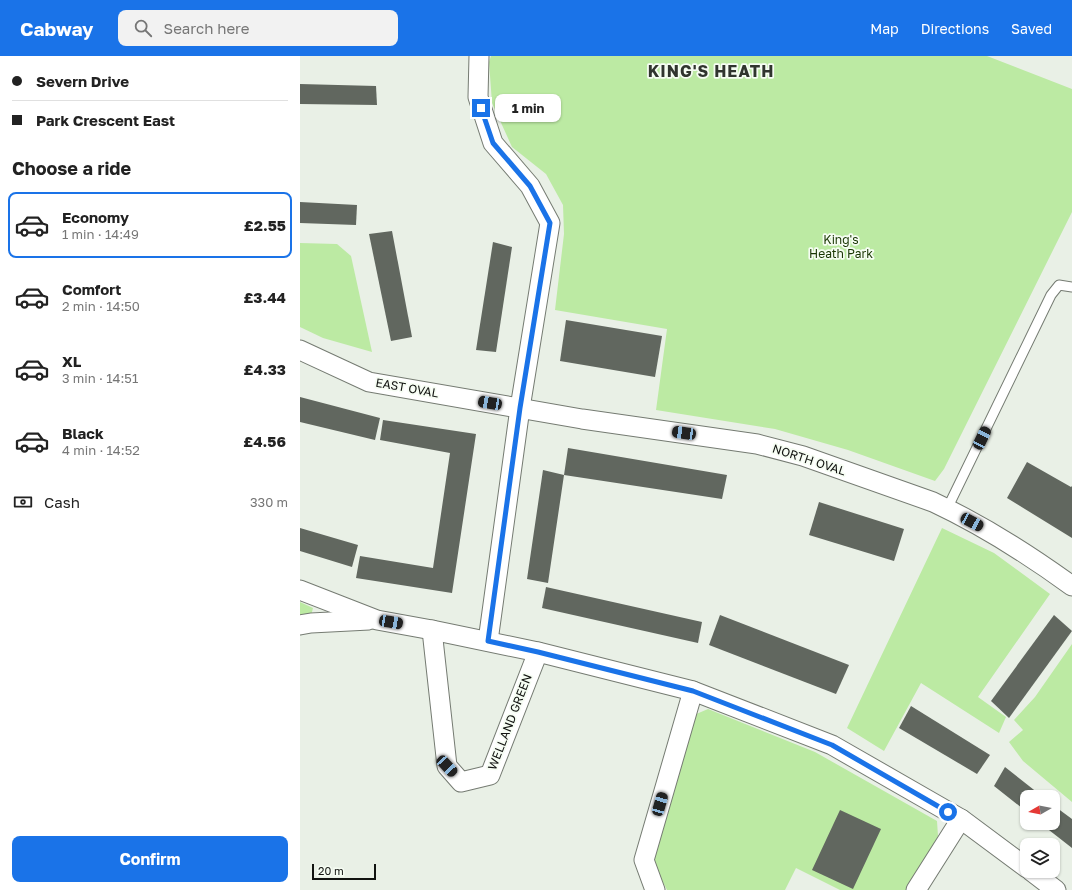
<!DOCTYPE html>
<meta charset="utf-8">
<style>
:root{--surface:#fff;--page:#f2f2f2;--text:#222;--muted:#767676;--line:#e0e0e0;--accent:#1a73e8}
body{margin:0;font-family:"Golos Text",sans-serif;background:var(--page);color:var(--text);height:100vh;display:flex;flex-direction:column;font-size:15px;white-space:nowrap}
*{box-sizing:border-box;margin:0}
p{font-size:13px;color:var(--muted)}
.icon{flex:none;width:22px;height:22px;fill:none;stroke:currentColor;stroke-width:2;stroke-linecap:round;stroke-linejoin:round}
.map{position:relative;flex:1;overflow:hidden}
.side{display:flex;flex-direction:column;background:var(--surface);width:300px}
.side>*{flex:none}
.hud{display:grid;align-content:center;height:88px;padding:0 12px;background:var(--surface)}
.needle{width:26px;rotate:261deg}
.fabs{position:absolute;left:720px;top:734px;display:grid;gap:8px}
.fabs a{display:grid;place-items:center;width:40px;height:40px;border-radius:8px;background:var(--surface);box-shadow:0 1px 3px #0004;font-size:20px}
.scale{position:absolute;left:12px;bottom:10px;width:64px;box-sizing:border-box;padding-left:4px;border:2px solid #111310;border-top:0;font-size:11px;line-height:14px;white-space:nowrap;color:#111310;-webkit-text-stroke:3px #f6fdf3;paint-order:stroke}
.end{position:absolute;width:18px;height:18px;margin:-9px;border:5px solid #1a73e8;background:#fff;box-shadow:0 0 0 2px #fff}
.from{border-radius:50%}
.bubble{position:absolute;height:28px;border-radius:8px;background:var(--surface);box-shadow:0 1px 3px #0004;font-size:13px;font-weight:700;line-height:28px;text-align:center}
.car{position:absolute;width:12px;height:24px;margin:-12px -6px;border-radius:5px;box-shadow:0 0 3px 1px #0007;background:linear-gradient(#222 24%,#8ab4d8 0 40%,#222 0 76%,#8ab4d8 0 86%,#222 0)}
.hud b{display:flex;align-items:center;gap:14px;height:38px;font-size:15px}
.hud b+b{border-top:1px solid var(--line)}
.hud i{width:10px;height:10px;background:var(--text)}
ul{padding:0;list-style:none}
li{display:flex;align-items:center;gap:12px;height:66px;margin:0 8px 6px;padding:0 4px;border:2px solid transparent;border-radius:8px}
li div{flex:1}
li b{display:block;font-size:15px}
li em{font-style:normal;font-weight:700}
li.selected{border-color:var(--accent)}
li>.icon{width:36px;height:36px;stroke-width:1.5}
h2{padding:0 12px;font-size:18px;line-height:48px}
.pay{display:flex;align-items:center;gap:10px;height:44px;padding:0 12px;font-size:15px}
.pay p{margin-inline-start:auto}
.primary-button{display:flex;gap:8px;margin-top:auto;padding:8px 12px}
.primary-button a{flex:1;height:46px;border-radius:8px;background:var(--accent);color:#fff;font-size:16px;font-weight:700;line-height:46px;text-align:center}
header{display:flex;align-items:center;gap:24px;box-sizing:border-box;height:56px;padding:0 20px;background:var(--accent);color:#fff}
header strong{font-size:19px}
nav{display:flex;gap:22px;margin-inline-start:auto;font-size:14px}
.search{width:280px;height:36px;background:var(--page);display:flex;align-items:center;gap:10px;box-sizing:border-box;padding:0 14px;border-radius:8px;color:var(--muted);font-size:15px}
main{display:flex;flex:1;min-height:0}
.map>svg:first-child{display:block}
</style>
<header>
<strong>Cabway</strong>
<div class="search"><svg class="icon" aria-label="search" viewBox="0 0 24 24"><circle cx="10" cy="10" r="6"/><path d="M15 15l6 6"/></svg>Search here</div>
<nav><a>Map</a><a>Directions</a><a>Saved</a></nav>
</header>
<main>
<section class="side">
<div class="hud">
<b><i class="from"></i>Severn Drive</b>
<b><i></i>Park Crescent East</b>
</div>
<h2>Choose a ride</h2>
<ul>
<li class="selected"><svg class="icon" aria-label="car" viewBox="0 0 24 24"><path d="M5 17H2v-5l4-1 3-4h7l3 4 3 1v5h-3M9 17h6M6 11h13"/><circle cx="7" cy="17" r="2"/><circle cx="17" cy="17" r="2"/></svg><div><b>Economy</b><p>1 min · 14:49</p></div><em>£2.55</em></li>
<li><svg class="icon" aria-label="car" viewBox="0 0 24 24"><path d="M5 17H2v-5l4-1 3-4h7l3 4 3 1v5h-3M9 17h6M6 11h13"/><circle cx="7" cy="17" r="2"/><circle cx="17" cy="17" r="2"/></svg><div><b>Comfort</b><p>2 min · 14:50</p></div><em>£3.44</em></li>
<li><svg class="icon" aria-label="car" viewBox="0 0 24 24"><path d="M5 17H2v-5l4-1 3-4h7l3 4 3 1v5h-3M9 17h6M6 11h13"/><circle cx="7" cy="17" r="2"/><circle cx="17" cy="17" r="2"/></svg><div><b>XL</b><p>3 min · 14:51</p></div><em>£4.33</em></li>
<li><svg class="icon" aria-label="car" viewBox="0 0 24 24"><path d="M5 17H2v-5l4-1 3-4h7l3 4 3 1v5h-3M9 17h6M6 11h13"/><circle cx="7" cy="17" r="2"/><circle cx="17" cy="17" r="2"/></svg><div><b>Black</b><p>4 min · 14:52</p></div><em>£4.56</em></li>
</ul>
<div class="pay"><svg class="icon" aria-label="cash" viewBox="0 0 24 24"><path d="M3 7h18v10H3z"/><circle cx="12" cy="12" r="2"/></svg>Cash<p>330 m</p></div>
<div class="primary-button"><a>Confirm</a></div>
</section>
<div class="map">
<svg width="772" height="834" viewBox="0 0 772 834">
<rect width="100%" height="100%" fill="#e9f0e6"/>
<!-- green -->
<g fill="#bceaa3">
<polygon points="191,0 687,0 772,33 772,156 644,413 635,425 548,394 475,373 356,354 367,273 255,254 264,178 263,149 246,118 212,91 192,47 189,6"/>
<polygon points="0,187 37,188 51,200 72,296 23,282 0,271"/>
<polygon points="642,472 694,497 750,538 678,641 706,661 699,677 621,627 584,695 547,672"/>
<polygon points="0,546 13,552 11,560 0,562"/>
<polygon points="772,588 772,746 723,705 709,686 723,674 714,664 735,641"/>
<polygon points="408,653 515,696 637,765 638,780 607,834 540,834 496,812 485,834 367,834 350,801 394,659"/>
</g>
<!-- building -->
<g fill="#61675f">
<polygon points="0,28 76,30 77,49 0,48"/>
<polygon points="0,146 57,149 56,169 0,167"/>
<polygon points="92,175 112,281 91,285 69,178"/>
<polygon points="193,186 212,191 196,296 176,294"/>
<polygon points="266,264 362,280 355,321 260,305"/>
<polygon points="0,341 80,362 75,384 0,366"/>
<polygon points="83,364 176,378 152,537 56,522 60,500 133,512 150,397 80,384"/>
<polygon points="268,392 427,419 422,443 264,419 248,527 227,523 243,414 264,419"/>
<polygon points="727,406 771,431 772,430 772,482 707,442"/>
<polygon points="519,446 604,473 594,505 509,479"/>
<polygon points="0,472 58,489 52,511 0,495"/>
<polygon points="246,531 402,566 398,587 242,552"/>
<polygon points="420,559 549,609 536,638 409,589"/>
<polygon points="754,559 772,575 709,662 691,645"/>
<polygon points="611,650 690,699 677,718 599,672"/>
<polygon points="705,711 743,741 727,741 727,756 694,730"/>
<polygon points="753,749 772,763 772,792 740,767 753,767"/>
<polygon points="540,754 581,773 553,833 512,814"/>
</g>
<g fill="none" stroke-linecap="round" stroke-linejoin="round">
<!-- service casing -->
<g stroke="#757b72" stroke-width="11">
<polyline id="service" points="647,453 751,239 759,229 772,231"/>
</g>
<!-- minor casing -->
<g stroke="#757b72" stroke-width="21">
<g id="minor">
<polyline points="179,0 178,41 193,87 230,130 250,167 220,352 188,585"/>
<path d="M 0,294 L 69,326 L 282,363 L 457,388 L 503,400 L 633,446 C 682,469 728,498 772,530"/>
<polyline points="0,534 77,564 132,574 238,596 393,635 532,689 661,763 727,812"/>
<polyline points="0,569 11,567 69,564"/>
<polyline points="132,574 147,710 161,726 190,719 238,596"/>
<polyline points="731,815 756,834"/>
<polyline points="355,834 344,804 393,635"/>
<polyline points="616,834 661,763"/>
</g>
</g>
<!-- service -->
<use href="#service" stroke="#fff" stroke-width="9"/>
<!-- minor -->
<use href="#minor" stroke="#fff" stroke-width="19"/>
</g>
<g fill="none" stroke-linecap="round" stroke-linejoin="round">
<!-- route -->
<polyline stroke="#1a73e8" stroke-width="5" points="181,52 193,87 230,130 250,167 220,352 188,585 238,596 393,635 532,689 648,756"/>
</g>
<g text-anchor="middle" stroke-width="3.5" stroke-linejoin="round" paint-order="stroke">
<!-- park labels -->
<g font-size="12" fill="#193603" stroke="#f6fdf3">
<text x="541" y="188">King's<tspan x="541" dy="14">Heath Park</tspan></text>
</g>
<!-- street labels -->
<g font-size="12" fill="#111310" stroke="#f6fdf3">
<text transform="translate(107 332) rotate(10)" y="4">EAST OVAL</text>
<text transform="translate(509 404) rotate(18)" y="4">NORTH OVAL</text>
<text transform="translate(210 666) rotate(-69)" y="4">WELLAND GREEN</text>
</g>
<!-- district labels -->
<g font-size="16" font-weight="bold" letter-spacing="1" fill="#30352e" stroke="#f6fdf3">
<text x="411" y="21">KING'S HEATH</text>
</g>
</g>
</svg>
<div class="fabs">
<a><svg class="needle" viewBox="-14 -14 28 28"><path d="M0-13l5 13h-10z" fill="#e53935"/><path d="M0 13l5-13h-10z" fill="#767676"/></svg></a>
<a><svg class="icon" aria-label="layers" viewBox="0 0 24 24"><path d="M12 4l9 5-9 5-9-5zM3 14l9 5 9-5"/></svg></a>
</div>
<div class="scale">20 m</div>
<i class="end from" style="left:648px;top:756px"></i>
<i class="end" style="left:181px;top:52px"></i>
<div class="bubble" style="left:195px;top:38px;width:66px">1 min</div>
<i class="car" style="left:190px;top:347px;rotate:280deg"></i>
<i class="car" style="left:384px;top:377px;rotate:278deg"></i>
<i class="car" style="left:682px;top:382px;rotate:26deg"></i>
<i class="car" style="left:672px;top:466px;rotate:118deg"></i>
<i class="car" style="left:91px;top:566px;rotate:100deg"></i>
<i class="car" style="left:147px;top:710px;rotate:137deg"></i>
<i class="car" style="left:360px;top:748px;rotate:16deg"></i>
</div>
</main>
